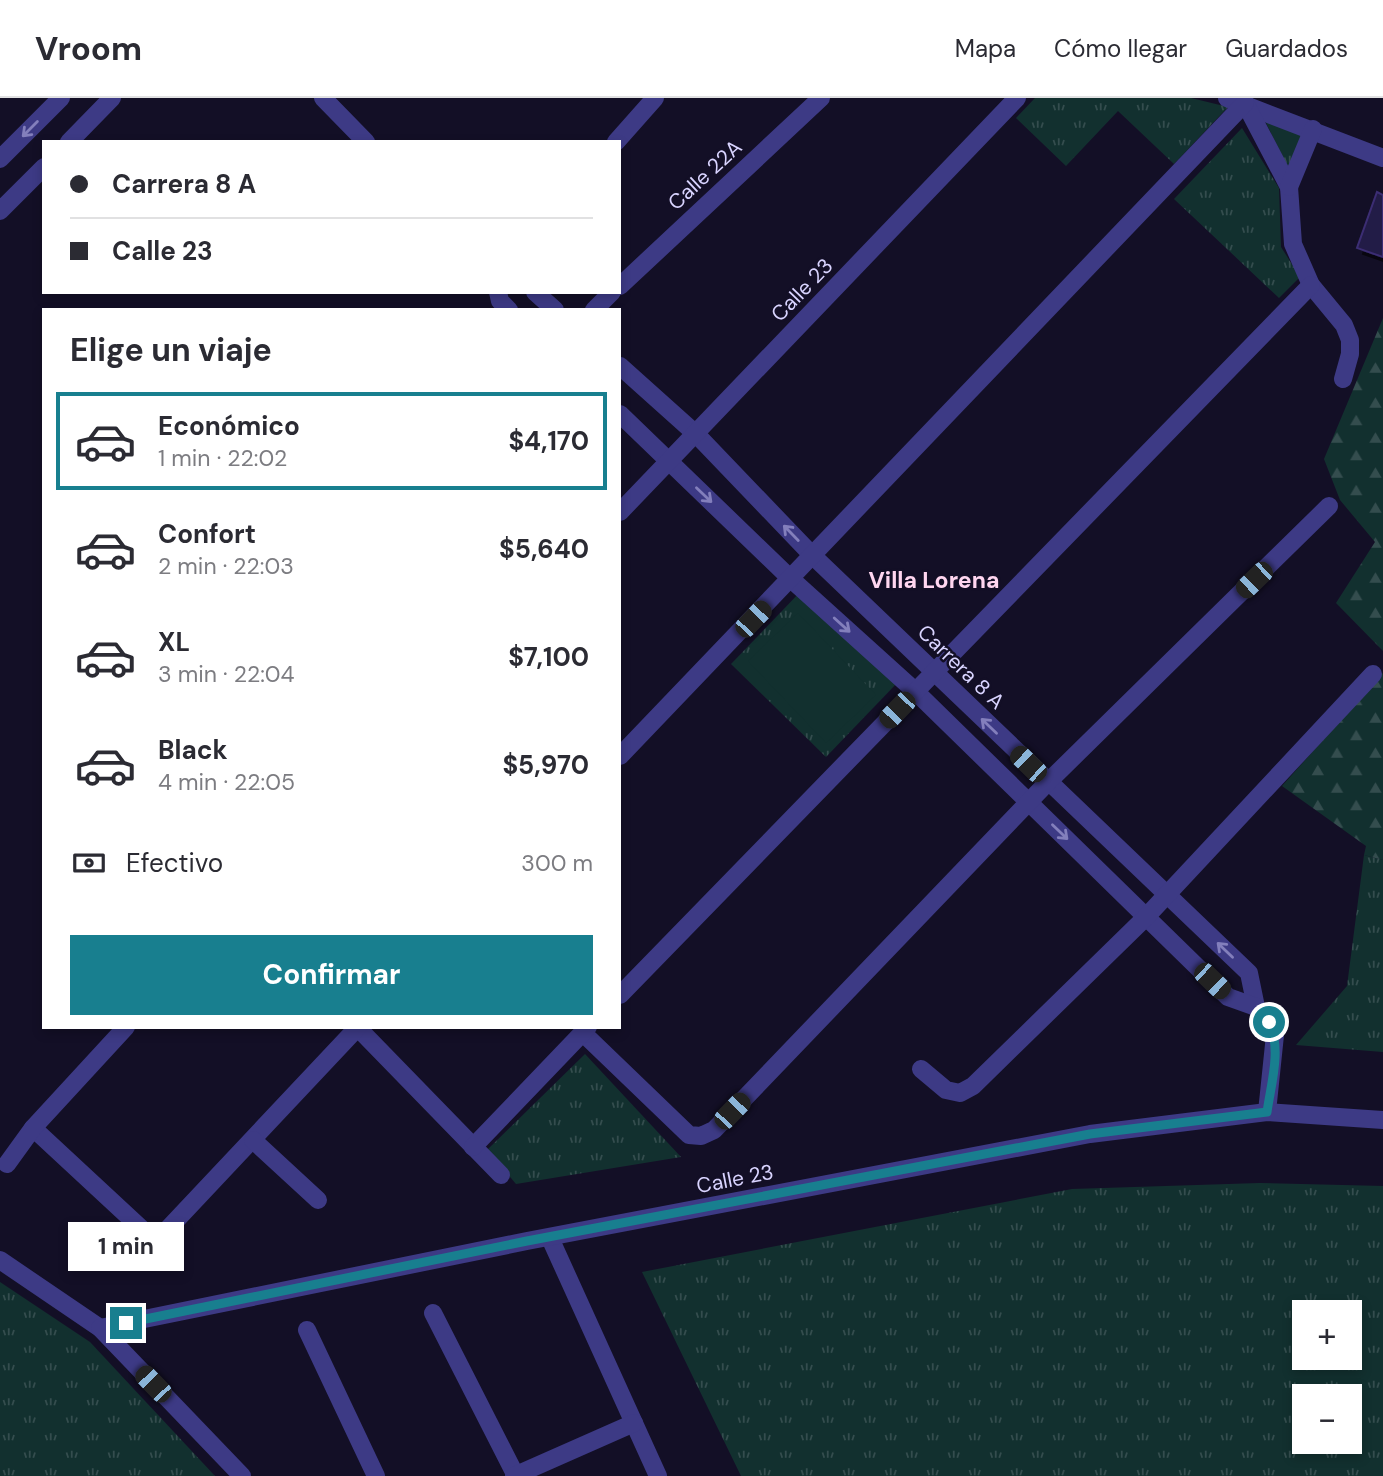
<!DOCTYPE html>
<html lang="es">
<meta charset="utf-8">
<style>
:root{--surface:#fff;--page:#f7f7f7;--text:#2b2b33;--muted:#7c7c81;--line:#e1e1e2;--accent:#187f8f}
body{margin:0;font-family:"DM Sans",sans-serif;background:var(--page);color:var(--text);height:100vh;display:flex;flex-direction:column;font-size:26px;white-space:nowrap}
*{box-sizing:border-box;margin:0}
p{font-size:23px;color:var(--muted)}
.icon{flex:none;width:38px;height:38px;fill:none;stroke:currentColor;stroke-width:2;stroke-linecap:round;stroke-linejoin:round}
.map{position:relative;flex:1;overflow:hidden}
.panel{position:absolute;left:42px;top:210px;width:579px;height:721px;display:flex;flex-direction:column;background:var(--surface);border-radius:0px;box-shadow:0 4px 10px #0003}
.panel>*{flex:none}
.guide{position:absolute;left:42px;top:42px;width:579px;height:154px;border-radius:0px;box-shadow:0 4px 10px #0003;display:grid;align-content:center;height:154px;padding:0 28px;background:var(--surface)}
.fabs{position:absolute;left:1292px;top:1202px;display:grid;gap:14px}
.fabs a{display:grid;place-items:center;width:70px;height:70px;border-radius:0px;background:var(--surface);box-shadow:0 4px 10px #0003;font-size:35px}
.end{position:absolute;width:32px;height:32px;margin:-16px;border:9px solid #187f8f;background:#fff;box-shadow:0 0 0 4px #fff}
.from{border-radius:50%}
.bubble{position:absolute;height:49px;border-radius:0px;background:var(--surface);box-shadow:0 4px 10px #0003;font-size:23px;font-weight:700;line-height:49px;text-align:center}
.car{position:absolute;width:21px;height:42px;margin:-21px -10px;border-radius:9px;box-shadow:0 0 5px 2px #0007;background:linear-gradient(#222 24%,#8ab4d8 0 40%,#222 0 76%,#8ab4d8 0 86%,#222 0)}
.guide b{display:flex;align-items:center;gap:24px;height:66px;font-size:26px}
.guide b+b{border-top:2px solid var(--line)}
.guide i{width:18px;height:18px;background:var(--text)}
ul{padding:0;list-style:none}
li{display:flex;align-items:center;gap:21px;height:98px;margin:0 14px 10px;padding:0 14px;border:4px solid transparent;border-radius:0px}
li div{flex:1}
li b{display:block;font-size:26px}
li em{font-style:normal;font-weight:700}
li.active{border-color:var(--accent)}
li>.icon{width:63px;height:63px;stroke-width:1.5}
h2{padding:0 28px;font-size:32px;line-height:84px}
.pay{display:flex;align-items:center;gap:18px;height:77px;padding:0 28px;font-size:26px}
.pay p{margin-inline-start:auto}
.primary-button{display:flex;gap:14px;margin-top:auto;padding:14px 28px}
.primary-button a{flex:1;height:80px;border-radius:0px;background:var(--accent);color:#fff;font-size:28px;font-weight:700;line-height:80px;text-align:center}
header{display:flex;align-items:center;gap:42px;box-sizing:border-box;height:98px;padding:0 35px;background:var(--surface);border-bottom:2px solid var(--line)}
header strong{font-size:33px}
nav{display:flex;gap:38px;margin-inline-start:auto;font-size:24px}
.map>svg:first-child{display:block}
</style>
<header>
<strong>Vroom</strong>
<nav><a>Mapa</a><a>Cómo llegar</a><a>Guardados</a></nav>
</header>
<div class="map">
<svg width="1383" height="1378" viewBox="0 0 1383 1378">
<defs>
<pattern id="grass-tufts" width="24" height="20" patternUnits="userSpaceOnUse" patternTransform="scale(1.75)"><rect width="24" height="20" fill="#12302f"/><path d="M3 7l-1-3M5 7V3M7 7l1-3M15 17l-1-3M17 17v-4M19 17l1-3" fill="none" stroke="#344d4e"/></pattern>
<pattern id="forest-firs" width="22" height="20" patternUnits="userSpaceOnUse" patternTransform="scale(1.75)"><rect width="22" height="20" fill="#12302f"/><path d="M5 1l3.5 6h-7zM16 11l3.5 6h-7z" fill="#344d4e"/></pattern>
<filter id="shadow"><feDropShadow dx="6" dy="6" stdDeviation="0" flood-color="#0009"/></filter>
</defs>
<rect width="100%" height="100%" fill="#130f26"/>
<!-- grass -->
<g fill="url(#grass-tufts)" fill-rule="evenodd">
<polygon points="1035,0 1191,0 1228,9 1174,66 1118,13 1066,68 1016,20"/>
<polygon points="1262,17 1303,35 1289,71"/>
<polygon points="1242,30 1279,90 1281,149 1300,179 1279,200 1174,101"/>
<polygon points="803,491 898,584 826,659 731,566"/>
<polygon points="1364,757 1383,762 1383,954 1296,947 1347,888"/>
<polygon points="585,956 681,1059 516,1086 487,1052"/>
<path d="M 1260,1085 L 1383,1088 L 1383,1378 L 741,1378 L 642,1174 L 1072,1091 ZM 1349,1214 L 1349,1260 L 1304,1260 L 1304,1214 ZM 1349,1298 L 1349,1344 L 1304,1344 L 1304,1298 Z"/>
<polygon points="0,1184 90,1244 215,1378 0,1378"/>
</g>
<!-- forest -->
<g fill="url(#forest-firs)">
<polygon points="1383,220 1383,553 1336,505 1375,444 1340,402 1324,361"/>
<polygon points="1383,575 1383,762 1364,757 1366,748 1282,688"/>
</g>
<!-- park -->
<polygon fill="#12302f" points="798,515 876,597 826,645 748,563"/>
<!-- building -->
<polygon fill="#241b47" stroke="#3b2d73" stroke-width="2" filter="url(#shadow)" points="1377,94 1383,97 1383,159 1357,150"/>
<g fill="none" stroke-linecap="round" stroke-linejoin="round">
<!-- minor -->
<g stroke="#3d3a85" stroke-width="18">
<polyline points="323,0 366,44"/>
<polyline points="1227,0 1383,60"/>
<polyline points="1245,5 1289,89 1293,146 1311,187 1344,227 1350,242 1350,256 1343,281"/>
<polyline points="69,44 112,0"/>
<polyline points="616,44 655,0"/>
<polyline points="0,61 61,0"/>
<polyline points="1289,89 1313,31"/>
<polyline points="0,113 44,69"/>
<polyline points="620,188 821,0"/>
<polyline points="498,194 500,203 509,212"/>
<polyline points="535,194 555,212"/>
<polyline points="594,212 612,194"/>
<polyline points="620,268 697,337 812,457 1249,875 1256,909"/>
<polyline points="620,316 791,481 915,593 1228,899 1256,909 1275,937 1267,1014"/>
<polyline points="620,414 1017,0"/>
<polyline points="620,658 1245,5"/>
<polyline points="620,897 1311,187"/>
<polyline points="357,929 501,1077"/>
<polyline points="583,935 689,1037 701,1038 714,1032 1047,685 1329,408"/>
<polyline points="921,971 946,992 960,995 973,988 1146,819 1373,576"/>
<polyline points="33,1030 144,1133 166,1133 358,929"/>
<polyline points="253,1042 318,1102"/>
<polyline points="473,1049 588,929"/>
<polyline points="7,1066 33,1030 126,929"/>
<polyline points="550,1140 658,1378"/>
<polyline points="0,1162 100,1230 242,1378"/>
<polyline points="433,1215 516,1378"/>
<polyline points="100,1230 527,1143 1090,1036 1267,1014 1383,1022"/>
<polyline points="307,1232 376,1378"/>
<polyline points="514,1378 634,1325"/>
</g>
</g>
<!-- one-way arrows -->
<defs><path id="oneway-shaft" d="M-6 0H5M1.5-3L5.5 0L1.5 3" fill="none" stroke-width="1.6" stroke-linecap="round" stroke-linejoin="round" transform="scale(1.75)"/></defs>
<g stroke="#837fbc">
<use href="#oneway-shaft" transform="translate(30 31) rotate(135)"/>
<use href="#oneway-shaft" transform="translate(704 397) rotate(44)"/>
<use href="#oneway-shaft" transform="translate(791 435) rotate(-134)"/>
<use href="#oneway-shaft" transform="translate(842 527) rotate(42)"/>
<use href="#oneway-shaft" transform="translate(989 628) rotate(-136)"/>
<use href="#oneway-shaft" transform="translate(1060 734) rotate(44)"/>
<use href="#oneway-shaft" transform="translate(1225 852) rotate(-136)"/>
</g>
<g fill="none" stroke-linecap="round" stroke-linejoin="round">
<!-- route -->
<path stroke="#187f8f" stroke-width="9" d="M 126,1225 L 527,1143 L 1090,1036 L 1267,1014 C 1271,986 1282,951 1269,924"/>
</g>
<g text-anchor="middle" stroke-width="5" stroke-linejoin="round" paint-order="stroke">
<!-- street labels -->
<g font-size="21" fill="#d9d4ff" stroke="#130f26">
<text transform="translate(705 77) rotate(-43)" y="7">Calle 22A</text>
<text transform="translate(802 192) rotate(-46)" y="7">Calle 23</text>
<text transform="translate(961 569) rotate(44)" y="7">Carrera 8 A</text>
<text transform="translate(735 1081) rotate(-11)" y="7">Calle 23</text>
</g>
<!-- neighbourhood labels -->
<g font-size="23" font-weight="bold" fill="#ffd6f0" stroke="#130f26">
<text x="934" y="490">Villa Lorena</text>
</g>
</g>
</svg>
<div class="fabs">
<a>+</a>
<a>−</a>
</div>
<i class="end from" style="left:1269px;top:924px"></i>
<i class="end" style="left:126px;top:1225px"></i>
<div class="bubble" style="left:68px;top:1124px;width:116px">1 min</div>
<i class="car" style="left:1254px;top:482px;rotate:226deg"></i>
<i class="car" style="left:753px;top:521px;rotate:44deg"></i>
<i class="car" style="left:897px;top:612px;rotate:224deg"></i>
<i class="car" style="left:1028px;top:666px;rotate:314deg"></i>
<i class="car" style="left:1212px;top:883px;rotate:134deg"></i>
<i class="car" style="left:732px;top:1013px;rotate:44deg"></i>
<i class="car" style="left:153px;top:1286px;rotate:316deg"></i>
<div class="guide">
<b><i class="from"></i>Carrera 8 A</b>
<b><i></i>Calle 23</b>
</div>
<section class="panel">
<h2>Elige un viaje</h2>
<ul>
<li class="active"><svg class="icon" aria-label="car" viewBox="0 0 24 24"><path d="M5 17H2v-5l4-1 3-4h7l3 4 3 1v5h-3M9 17h6M6 11h13"/><circle cx="7" cy="17" r="2"/><circle cx="17" cy="17" r="2"/></svg><div><b>Económico</b><p>1 min · 22:02</p></div><em>$4,170</em></li>
<li><svg class="icon" aria-label="car" viewBox="0 0 24 24"><path d="M5 17H2v-5l4-1 3-4h7l3 4 3 1v5h-3M9 17h6M6 11h13"/><circle cx="7" cy="17" r="2"/><circle cx="17" cy="17" r="2"/></svg><div><b>Confort</b><p>2 min · 22:03</p></div><em>$5,640</em></li>
<li><svg class="icon" aria-label="car" viewBox="0 0 24 24"><path d="M5 17H2v-5l4-1 3-4h7l3 4 3 1v5h-3M9 17h6M6 11h13"/><circle cx="7" cy="17" r="2"/><circle cx="17" cy="17" r="2"/></svg><div><b>XL</b><p>3 min · 22:04</p></div><em>$7,100</em></li>
<li><svg class="icon" aria-label="car" viewBox="0 0 24 24"><path d="M5 17H2v-5l4-1 3-4h7l3 4 3 1v5h-3M9 17h6M6 11h13"/><circle cx="7" cy="17" r="2"/><circle cx="17" cy="17" r="2"/></svg><div><b>Black</b><p>4 min · 22:05</p></div><em>$5,970</em></li>
</ul>
<div class="pay"><svg class="icon" aria-label="cash" viewBox="0 0 24 24"><path d="M3 7h18v10H3z"/><circle cx="12" cy="12" r="2"/></svg>Efectivo<p>300 m</p></div>
<div class="primary-button"><a>Confirmar</a></div>
</section>
</div>
